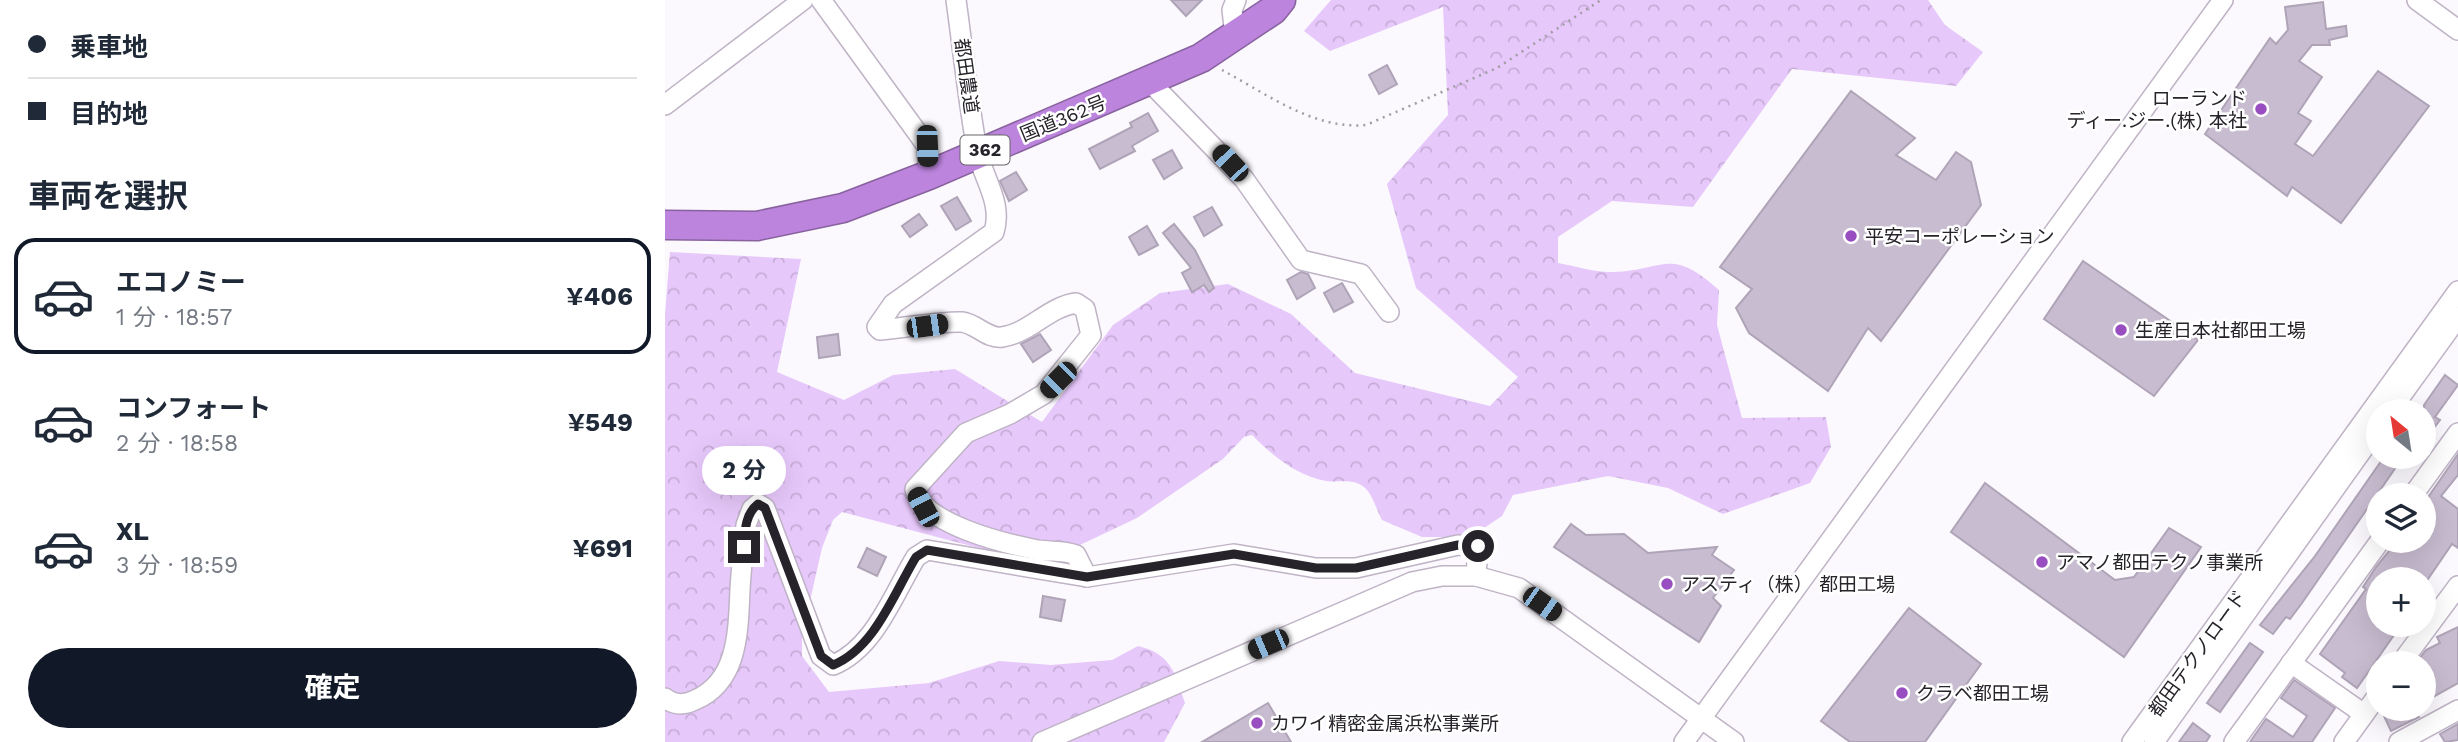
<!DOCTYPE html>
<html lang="ja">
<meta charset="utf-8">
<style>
:root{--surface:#fff;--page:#f2f2f3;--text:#1f2937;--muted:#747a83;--line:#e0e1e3;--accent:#111827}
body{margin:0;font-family:"Work Sans","Noto Sans JP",sans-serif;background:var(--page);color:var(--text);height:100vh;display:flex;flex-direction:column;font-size:26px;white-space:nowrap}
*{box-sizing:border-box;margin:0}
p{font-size:23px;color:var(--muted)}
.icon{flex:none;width:38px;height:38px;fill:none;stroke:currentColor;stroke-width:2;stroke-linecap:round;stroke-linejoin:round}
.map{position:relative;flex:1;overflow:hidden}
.panel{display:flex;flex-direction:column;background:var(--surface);width:665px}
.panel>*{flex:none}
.hud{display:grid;align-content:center;height:154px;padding:0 28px;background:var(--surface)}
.needle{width:46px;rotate:330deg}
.fabs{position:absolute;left:1701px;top:399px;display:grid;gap:14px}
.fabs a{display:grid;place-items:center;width:70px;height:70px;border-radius:50%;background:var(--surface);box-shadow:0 7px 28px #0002;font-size:35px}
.end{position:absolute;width:32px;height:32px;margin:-16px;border:9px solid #27232a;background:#fff;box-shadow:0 0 0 4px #fff}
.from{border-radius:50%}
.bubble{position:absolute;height:49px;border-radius:24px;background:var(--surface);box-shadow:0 7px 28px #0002;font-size:23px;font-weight:700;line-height:49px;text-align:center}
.car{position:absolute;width:21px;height:42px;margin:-21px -10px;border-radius:9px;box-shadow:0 0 5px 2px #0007;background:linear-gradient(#222 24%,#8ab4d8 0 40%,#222 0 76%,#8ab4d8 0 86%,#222 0)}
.hud b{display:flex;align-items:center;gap:24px;height:66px;font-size:26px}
.hud b+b{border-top:2px solid var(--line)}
.hud i{width:18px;height:18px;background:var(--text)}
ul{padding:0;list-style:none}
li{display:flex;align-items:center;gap:21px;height:116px;margin:0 14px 10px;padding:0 14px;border:4px solid transparent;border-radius:21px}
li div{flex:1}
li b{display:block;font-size:26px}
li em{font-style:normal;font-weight:700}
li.current{border-color:var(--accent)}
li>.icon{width:63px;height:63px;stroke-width:1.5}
h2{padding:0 28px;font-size:32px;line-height:84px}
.action{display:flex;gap:14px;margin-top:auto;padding:14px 28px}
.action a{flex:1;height:80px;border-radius:42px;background:var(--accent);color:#fff;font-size:28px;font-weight:700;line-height:80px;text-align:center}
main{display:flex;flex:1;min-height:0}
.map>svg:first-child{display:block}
</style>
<main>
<section class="panel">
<div class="hud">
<b><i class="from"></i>乗車地</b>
<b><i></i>目的地</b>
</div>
<h2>車両を選択</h2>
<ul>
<li class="current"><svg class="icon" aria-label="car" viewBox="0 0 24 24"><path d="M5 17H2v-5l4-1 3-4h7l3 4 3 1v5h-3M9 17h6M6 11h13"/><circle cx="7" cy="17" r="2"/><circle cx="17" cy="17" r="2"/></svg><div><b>エコノミー</b><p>1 分 · 18:57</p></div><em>¥406</em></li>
<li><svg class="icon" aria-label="car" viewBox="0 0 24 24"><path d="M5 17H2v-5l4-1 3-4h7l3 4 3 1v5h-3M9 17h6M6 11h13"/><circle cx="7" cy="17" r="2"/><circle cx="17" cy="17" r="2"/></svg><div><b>コンフォート</b><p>2 分 · 18:58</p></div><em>¥549</em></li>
<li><svg class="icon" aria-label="car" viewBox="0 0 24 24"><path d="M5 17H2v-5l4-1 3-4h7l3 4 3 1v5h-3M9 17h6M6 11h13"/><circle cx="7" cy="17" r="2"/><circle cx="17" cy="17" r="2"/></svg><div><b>XL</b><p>3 分 · 18:59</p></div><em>¥691</em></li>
</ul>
<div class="action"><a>確定</a></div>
</section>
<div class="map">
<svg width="1793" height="742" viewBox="0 0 1793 742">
<defs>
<pattern id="forest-crowns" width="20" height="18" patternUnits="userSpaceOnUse" patternTransform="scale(1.75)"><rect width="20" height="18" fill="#e7c8fb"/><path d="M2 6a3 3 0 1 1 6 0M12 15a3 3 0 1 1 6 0" fill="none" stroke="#c6acd7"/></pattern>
</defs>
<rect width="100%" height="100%" fill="#fbf9fd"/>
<!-- forest -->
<path fill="url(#forest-crowns)" d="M 666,0 L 1263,0 L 1280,25 L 1318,52 L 1291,86 L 1127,69 L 1028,207 L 947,201 L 893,237 L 893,263 C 910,266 931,273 948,272 C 1001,270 1005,246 1054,290 L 1052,325 L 1077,418 L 1161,417 L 1166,447 L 1145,483 L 1058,514 L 1003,488 L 943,476 L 848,495 L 837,516 L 816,530 L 788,537 L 757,537 L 717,520 C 712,511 707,493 699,487 C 687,478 675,483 661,481 C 632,476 608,456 587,435 L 579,437 L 558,459 L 472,518 L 381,561 L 329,552 L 177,512 L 168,520 L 157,548 L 137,636 L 137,656 L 164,692 L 264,683 L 334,661 L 386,665 L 447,660 L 473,646 C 507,654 510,674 520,703 L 499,742 L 0,742 L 0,314 L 5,252 L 136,259 L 112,372 L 179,400 L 228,375 L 290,369 L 377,422 L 448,325 L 495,293 L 563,284 L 626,314 L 690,373 L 825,406 L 853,377 L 751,288 L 722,184 L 783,115 L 778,7 L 665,51 L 639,31 Z"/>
<!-- building -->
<g fill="#c8bcd0" stroke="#afa4b7" stroke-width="2">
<polygon points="506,0 537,0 521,16"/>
<polygon points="1658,2 1661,29 1681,26 1682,36 1664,40 1665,45 1647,45 1634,61 1657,77 1633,113 1646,121 1630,144 1648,156 1713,71 1764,106 1676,223 1627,187 1622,196 1540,134 1605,38 1611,44 1623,30 1620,7"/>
<polygon points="722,65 732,84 714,94 704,75"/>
<polygon points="1186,91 1250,138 1231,155 1271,180 1291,152 1306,162 1316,205 1216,341 1203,328 1163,391 1084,333 1071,308 1087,289 1055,267"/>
<polygon points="483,113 493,131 467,146 470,151 435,169 424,149 467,127 465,123"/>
<polygon points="507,150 517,168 499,179 488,160"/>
<polygon points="351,172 362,190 344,201 335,181"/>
<polygon points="292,197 306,221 291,230 276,206"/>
<polygon points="547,207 557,225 539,236 529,217"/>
<polygon points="254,214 262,225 245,237 237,226"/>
<polygon points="509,224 530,250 549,288 544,292 539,285 527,292 517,273 526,268 498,233"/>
<polygon points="482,226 493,245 474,255 464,237"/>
<polygon points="1418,261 1533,340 1489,396 1379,319"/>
<polygon points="636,272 643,274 650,288 632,299 622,280"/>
<polygon points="677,283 688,302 669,312 659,293"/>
<polygon points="173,334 175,355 154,358 152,337"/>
<polygon points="375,334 386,350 368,362 356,344"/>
<polygon points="1780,375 1793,385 1770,417 1775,420 1768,429 1764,426 1759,432 1759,405"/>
<polygon points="1793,454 1793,475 1776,496 1793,509 1793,548 1787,544 1761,582 1759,579 1713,579 1713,625 1736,625 1692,688 1677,677 1680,673 1655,654 1701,589 1698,587 1711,567 1732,541 1759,541 1759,503"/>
<polygon points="1719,457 1738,457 1637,603 1625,619 1621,617 1608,634 1595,625 1650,556"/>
<polygon points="1320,483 1450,580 1469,577 1504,528 1536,547 1459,657 1286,532"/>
<polygon points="906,524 921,535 959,534 983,553 1052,547 1047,555 1069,570 1048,598 1056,606 1034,642 889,547"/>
<polygon points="202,548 221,557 212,576 193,567"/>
<polygon points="378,596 400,600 396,621 375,617"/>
<polygon points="1244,608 1316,664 1260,742 1185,742 1156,721"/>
<polygon points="1793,627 1793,683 1759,702 1759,663 1751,663 1761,650 1775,643 1772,637"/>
<polygon points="1585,643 1598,652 1555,712 1542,703"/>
<polygon points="1629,680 1670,708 1647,742 1585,742 1601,719 1628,737 1642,716 1616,698"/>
<polygon points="603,703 626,742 537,742"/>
<polygon points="1735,709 1750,709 1754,717 1726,731 1719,716"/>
<polygon points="1528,723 1545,736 1541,742 1514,742"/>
<polygon points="1793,724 1793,740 1780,742 1775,734"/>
</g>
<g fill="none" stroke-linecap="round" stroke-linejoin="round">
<!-- minor casing -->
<g stroke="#bfb3c6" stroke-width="22">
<g id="minor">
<polyline points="156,0 262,146 264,175"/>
<path d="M 291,0 C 298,50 303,100 312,150 C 318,179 338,202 329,232 L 228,304 L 212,327 L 215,330 C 239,328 276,321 297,322 C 312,324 322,339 337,337 C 365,333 383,307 411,303 L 420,309 L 426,335 L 379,394 L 345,414 L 301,433 L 250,489 C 257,524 341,544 373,550 C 386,552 399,550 411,555 L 422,577"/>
<polyline points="1752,0 1793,30"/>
<polyline points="570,35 567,10 571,0"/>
<polyline points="485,82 579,179 636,260 696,274 724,312"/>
<polyline points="0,105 138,0"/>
<polyline points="1725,411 1793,317"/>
<polyline points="1748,495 1793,433"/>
<polyline points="1626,663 1699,714"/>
<polyline points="1736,663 1793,586"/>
<path d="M 0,698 C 10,706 20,705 30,700 C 74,681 73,630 75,590 C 76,568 79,546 81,525 L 87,509 L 93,504 L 100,508 L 156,656 L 168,665 C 210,648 229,593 251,557 L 262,550 L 422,577 L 569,554 L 651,568 L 691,568 L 793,545 L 813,546 L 811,576"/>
<polyline points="377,742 747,582 777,576 811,576 854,588 1069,742"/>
<polyline points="1019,742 1558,0"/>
<polyline points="1467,742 1793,291"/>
<polyline points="1489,742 1713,428"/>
<polyline points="1569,742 1715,541"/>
<polyline points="1679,742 1713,695"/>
<polyline points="1734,742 1793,710"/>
</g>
</g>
<!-- highway casing -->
<g stroke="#88629e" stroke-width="31">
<polyline id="highway" points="0,225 92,226 178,208 264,175 536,58 608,10 616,0"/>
</g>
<!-- path -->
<path stroke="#a09da2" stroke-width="2.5" stroke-dasharray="2 5" stroke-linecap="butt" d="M 557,70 C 602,94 649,130 701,125 L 832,68 L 936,0"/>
<!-- minor -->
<use href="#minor" stroke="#fff" stroke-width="19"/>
<!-- highway -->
<use href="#highway" stroke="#bc84dd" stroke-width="28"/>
</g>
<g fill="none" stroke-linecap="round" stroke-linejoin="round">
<!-- route -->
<path stroke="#27232a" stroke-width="9" d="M 79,547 C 80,531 80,514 93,504 L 100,508 L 156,656 L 168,665 C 210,648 229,593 251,557 L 262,550 L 422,577 L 569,554 L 651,568 L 691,568 L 793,545 L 813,546"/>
</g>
<!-- markers -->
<g fill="#984ec1" stroke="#fff" stroke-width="2.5">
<circle cx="1596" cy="109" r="7"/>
<circle cx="1186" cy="236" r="7"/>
<circle cx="1456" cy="330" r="7"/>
<circle cx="1377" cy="562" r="7"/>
<circle cx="1002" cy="584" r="7"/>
<circle cx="1237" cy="693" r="7"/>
<circle cx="592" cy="723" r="7"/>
</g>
<g text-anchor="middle" stroke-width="5" stroke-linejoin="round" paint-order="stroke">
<!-- shield labels -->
<rect fill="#fff" stroke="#68656a" stroke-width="2" x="295.5" y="135.5" width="49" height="29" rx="5"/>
<g font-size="18" font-weight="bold" fill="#27232a">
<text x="320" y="156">362</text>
</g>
<!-- street labels -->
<g font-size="19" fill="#27232a" stroke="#fff">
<text transform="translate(302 76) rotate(82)" y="7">都田農道</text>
<text transform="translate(398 118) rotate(-22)" y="7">国道362号</text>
<text transform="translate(1532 653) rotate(-54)" y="7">都田テクノロード</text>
</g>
<!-- poi labels -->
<g font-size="19" fill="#27232a" stroke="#fff" text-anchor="start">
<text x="1582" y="105" text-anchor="end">ローランド<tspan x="1582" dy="22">ディー.ジー.(株) 本社</tspan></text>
<text x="1200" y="243">平安コーポレーション</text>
<text x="1470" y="337">生産日本社都田工場</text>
<text x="1391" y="569">アマノ都田テクノ事業所</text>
<text x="1016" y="591">アスティ（株） 都田工場</text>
<text x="1251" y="700">クラベ都田工場</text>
<text x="606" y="730">カワイ精密金属浜松事業所</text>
</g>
</g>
</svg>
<div class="fabs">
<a><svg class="needle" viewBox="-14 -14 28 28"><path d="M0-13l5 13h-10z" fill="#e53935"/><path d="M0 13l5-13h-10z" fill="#747a83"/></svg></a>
<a><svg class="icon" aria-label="layers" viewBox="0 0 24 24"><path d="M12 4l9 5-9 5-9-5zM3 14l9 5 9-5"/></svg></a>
<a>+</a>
<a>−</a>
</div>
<i class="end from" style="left:813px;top:546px"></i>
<i class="end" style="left:79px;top:547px"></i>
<div class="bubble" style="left:37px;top:446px;width:84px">2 分</div>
<i class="car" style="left:262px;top:146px;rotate:178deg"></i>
<i class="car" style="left:565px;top:163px;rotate:317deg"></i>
<i class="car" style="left:262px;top:326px;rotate:82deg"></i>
<i class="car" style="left:393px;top:380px;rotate:225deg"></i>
<i class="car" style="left:258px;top:507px;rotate:332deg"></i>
<i class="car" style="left:877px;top:604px;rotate:125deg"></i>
<i class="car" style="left:603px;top:644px;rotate:247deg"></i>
</div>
</main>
